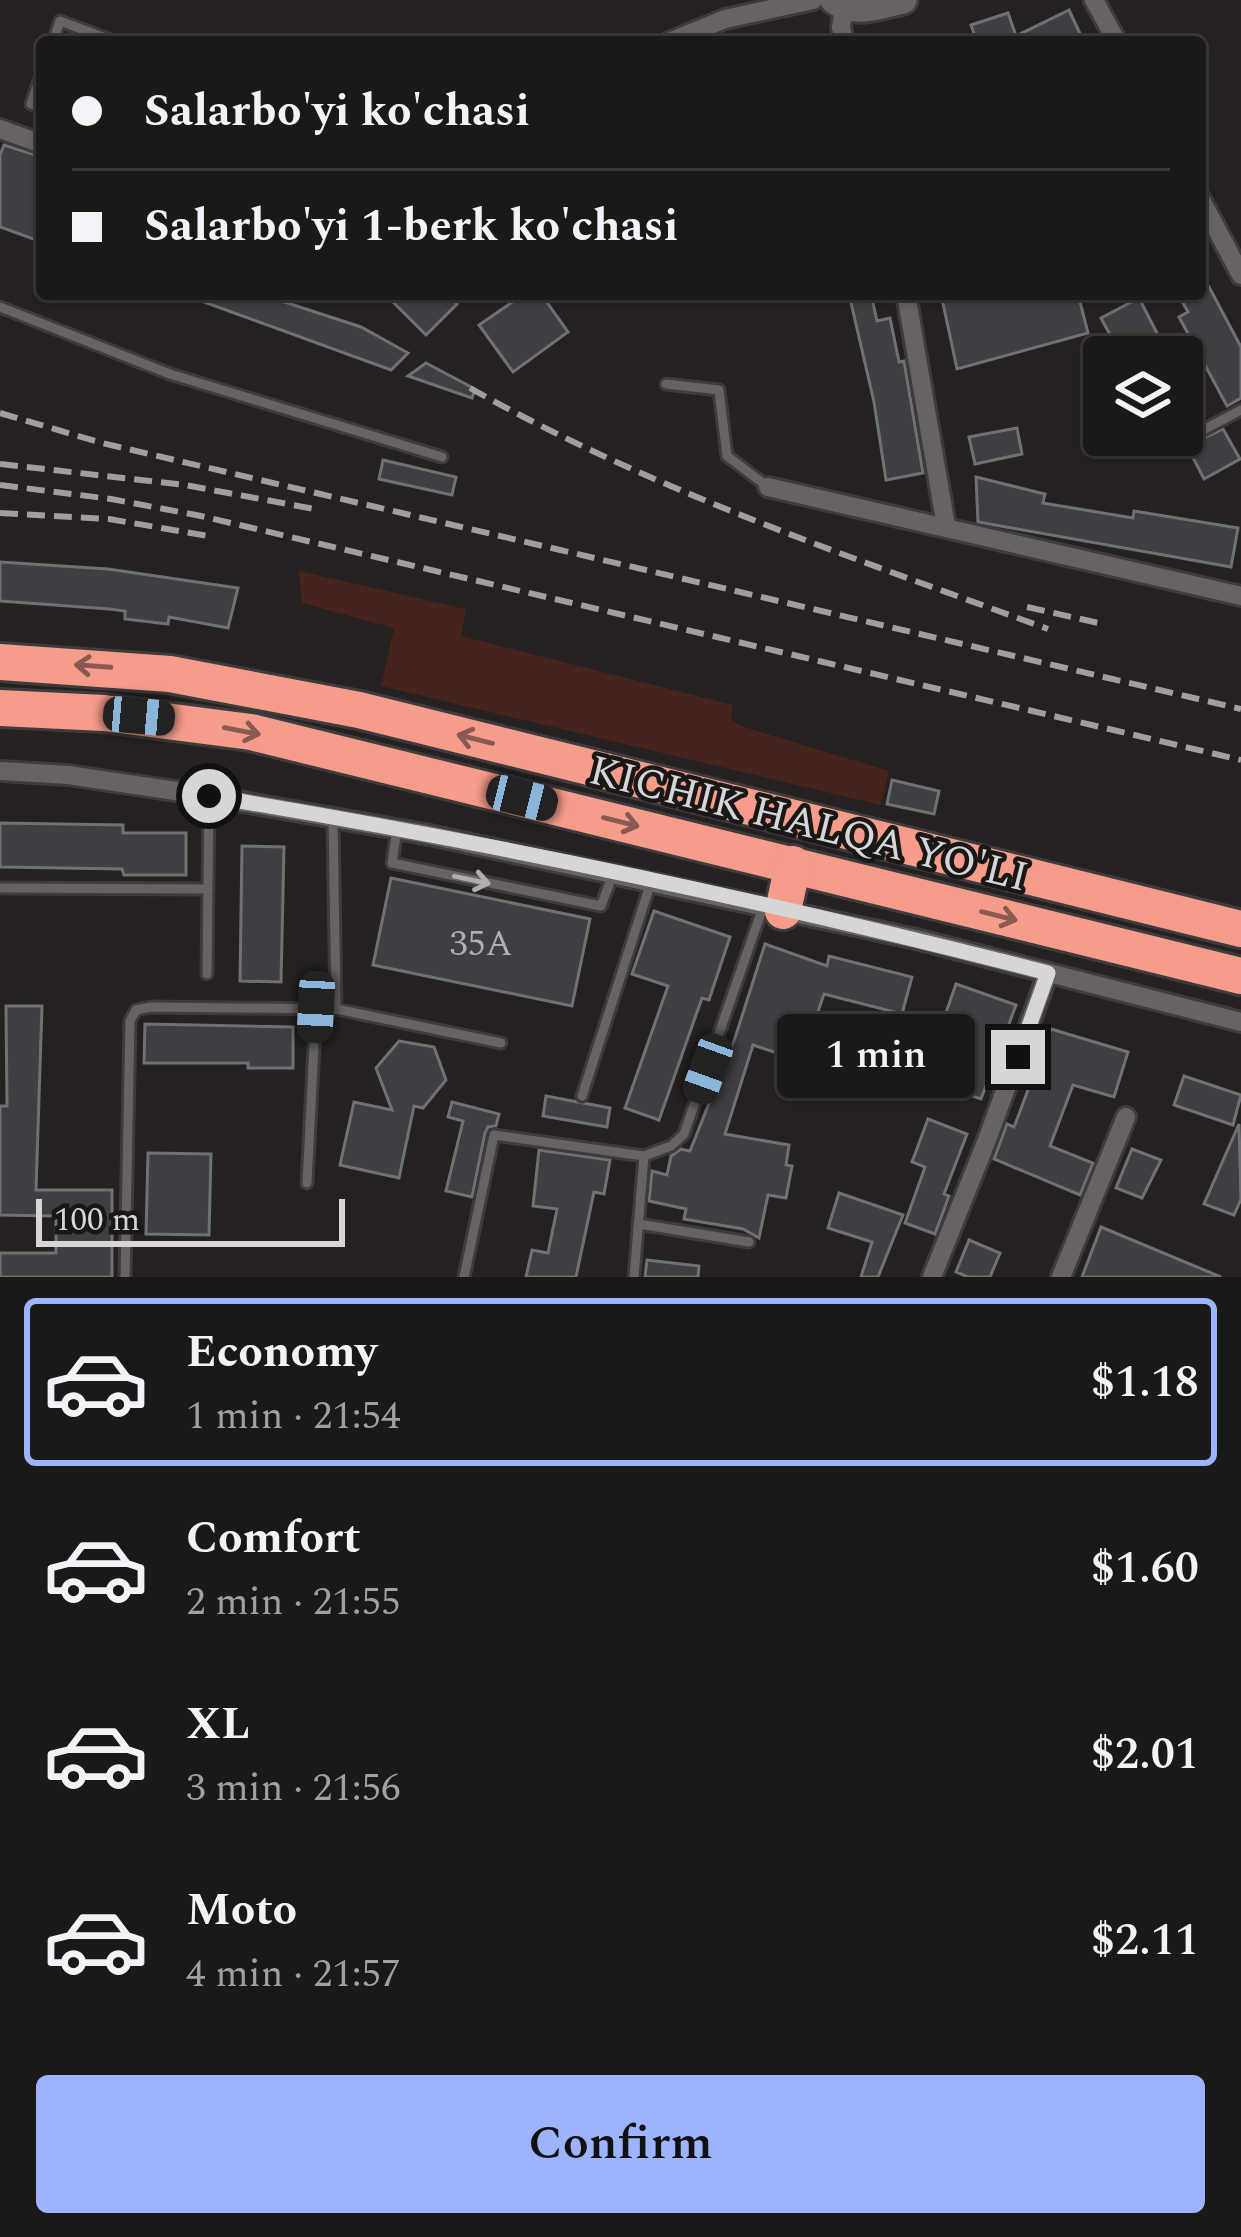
<!DOCTYPE html>
<meta charset="utf-8">
<style>
:root{--surface:#1b1918;--page:#242221;--text:#f1f3f6;--muted:#a0a0a2;--line:#393837;--accent:#9db4fd}
body{margin:0;font-family:Spectral,serif;background:var(--page);color:var(--text);height:100vh;display:flex;flex-direction:column;font-size:45px;white-space:nowrap}
*{box-sizing:border-box;margin:0}
p{font-size:39px;color:var(--muted)}
.icon{flex:none;width:66px;height:66px;fill:none;stroke:currentColor;stroke-width:2;stroke-linecap:round;stroke-linejoin:round}
.map{position:relative;height:1277px;overflow:hidden}
.sheet{display:flex;flex-direction:column;background:var(--surface);flex:1}
.sheet>*{flex:none}
.top-card{position:absolute;left:36px;top:36px;width:1170px;height:264px;border-radius:12px;box-shadow:0 3px 9px #0004,0 0 0 3px var(--line);display:grid;align-content:center;height:264px;padding:0 36px;background:var(--surface)}
.buttons{position:absolute;left:1083px;top:336px;display:grid;gap:24px}
.buttons a{display:grid;place-items:center;width:120px;height:120px;border-radius:12px;background:var(--surface);box-shadow:0 3px 9px #0004,0 0 0 3px var(--line);font-size:60px}
.scale{position:absolute;left:36px;bottom:30px;width:309px;box-sizing:border-box;padding-left:12px;border:6px solid #d7d5d5;border-top:0;font-size:33px;line-height:42px;white-space:nowrap;color:#d7d5d5;-webkit-text-stroke:9px #1a1717;paint-order:stroke}
.end{position:absolute;width:54px;height:54px;margin:-27px;border:15px solid #d7d5d5;background:#111;box-shadow:0 0 0 6px #111}
.from{border-radius:50%}
.bubble{position:absolute;height:84px;border-radius:12px;background:var(--surface);box-shadow:0 3px 9px #0004,0 0 0 3px var(--line);font-size:39px;font-weight:600;line-height:84px;text-align:center}
.car{position:absolute;width:36px;height:72px;margin:-36px -18px;border-radius:15px;box-shadow:0 0 9px 3px #0007;background:linear-gradient(#222 24%,#8ab4d8 0 40%,#222 0 76%,#8ab4d8 0 86%,#222 0)}
.top-card b{display:flex;align-items:center;gap:42px;height:114px;font-size:45px}
.top-card b+b{border-top:3px solid var(--line)}
.top-card i{width:30px;height:30px;background:var(--text)}
ul{padding:21px 0 0;list-style:none}
li{display:flex;align-items:center;gap:36px;height:168px;margin:0 24px 18px;padding:0 12px;border:6px solid transparent;border-radius:12px}
li div{flex:1}
li b{display:block;font-size:45px}
li em{font-style:normal;font-weight:600}
li.current{border-color:var(--accent)}
li>.icon{width:108px;height:108px;stroke-width:1.5}
.button{display:flex;gap:24px;margin-top:auto;padding:24px 36px}
.button a{flex:1;height:138px;border-radius:12px;background:var(--accent);color:#111;font-size:48px;font-weight:600;line-height:138px;text-align:center}
.map>svg:first-child{display:block}
</style>
<div class="map">
<svg width="1241" height="1277" viewBox="0 0 1241 1277">
<rect width="100%" height="100%" fill="#242120"/>
<!-- green -->
<polygon fill="#47231d" points="299,571 466,609 461,636 733,705 731,719 741,726 889,771 881,805 381,686 394,628 302,603"/>
<!-- building -->
<g fill="#3e3f42" stroke="#707174" stroke-width="3">
<polygon points="1069,10 1084,42 977,42 971,25 1008,13 1016,36"/>
<polygon points="4,145 42,157 42,242 0,227 0,155"/>
<polygon points="1200,270 1241,347 1241,398 1227,406 1179,317 1188,312 1178,294 1200,294"/>
<polygon points="182,294 260,294 361,327 408,353 391,370"/>
<polygon points="385,294 447,294 457,304 426,335"/>
<polygon points="524,294 541,294 568,332 513,372 479,325"/>
<polygon points="849,294 871,294 877,321 890,318 899,362 904,361 923,473 886,480 874,402"/>
<polygon points="941,294 1078,294 1088,333 957,369"/>
<polygon points="1139,298 1160,339 1122,357 1101,318"/>
<polygon points="426,363 475,389 472,398 408,376"/>
<polygon points="1017,428 1022,454 975,464 969,437"/>
<polygon points="1223,429 1240,459 1204,479 1187,446"/>
<polygon points="383,460 456,477 452,495 379,479"/>
<polygon points="976,477 1045,494 1043,503 1133,518 1134,511 1238,528 1231,567 978,522"/>
<polygon points="0,562 108,569 238,588 228,628 169,617 168,624 125,619 125,611 109,609 0,601"/>
<polygon points="892,780 939,791 934,814 887,804"/>
<polygon points="0,823 123,825 123,833 186,833 186,875 124,875 122,869 0,867"/>
<polygon points="242,846 284,847 281,982 240,981"/>
<polygon points="391,878 590,919 572,1006 373,965"/>
<polygon points="654,911 730,937 709,1000 702,998 659,1120 625,1108 668,986 632,974"/>
<polygon points="765,944 827,966 829,956 912,977 902,1014 824,994 801,1061 753,1045 725,1134 789,1145 786,1165 792,1166 786,1198 768,1195 759,1238 743,1229 684,1219 686,1209 649,1201 652,1171 667,1175 671,1156 681,1149 690,1151 735,1038"/>
<polygon points="956,984 1016,1005 981,1099 923,1080 915,1099 881,1085 895,1051 928,1064"/>
<polygon points="6,1006 42,1006 36,1190 112,1190 112,1277 0,1277 0,1253 56,1253 56,1216 0,1215 0,1106 7,1106"/>
<polygon points="145,1024 293,1027 293,1068 248,1068 248,1063 144,1063"/>
<polygon points="1051,1029 1128,1052 1114,1097 1073,1085 1050,1146 1093,1163 1080,1195 994,1159 1007,1124 1014,1127"/>
<polygon points="399,1041 434,1047 446,1080 423,1108 414,1106 399,1178 340,1165 354,1102 392,1110 376,1068"/>
<polygon points="1184,1076 1241,1095 1233,1125 1174,1105"/>
<polygon points="546,1096 610,1108 607,1127 543,1116"/>
<polygon points="452,1102 499,1114 496,1126 488,1127 485,1133 472,1197 446,1191 463,1121 448,1117"/>
<polygon points="928,1119 967,1134 944,1194 949,1196 935,1234 905,1223 925,1167 912,1162"/>
<polygon points="1239,1124 1241,1199 1234,1215 1204,1204"/>
<polygon points="1132,1149 1161,1160 1142,1198 1116,1188"/>
<polygon points="539,1150 610,1160 604,1194 594,1192 576,1277 526,1277 532,1250 548,1253 557,1209 533,1206"/>
<polygon points="148,1153 211,1154 209,1235 146,1234"/>
<polygon points="839,1193 903,1215 878,1277 861,1277 872,1242 828,1228"/>
<polygon points="1101,1227 1221,1277 1082,1277"/>
<polygon points="969,1240 1000,1253 990,1277 968,1277 956,1272"/>
<polygon points="647,1260 699,1266 698,1277 645,1277"/>
</g>
<g fill="none" stroke-linecap="round" stroke-linejoin="round">
<!-- lane casing -->
<g stroke="#3d3b3b" stroke-width="15">
<g id="lane">
<polyline points="53,42 60,21 116,42"/>
<polyline points="42,72 31,104 42,109"/>
<polyline points="0,307 170,374 442,457"/>
<polyline points="666,384 719,390 727,456 768,487"/>
<polyline points="1190,437 1241,410"/>
<polyline points="397,829 392,863 601,906 613,874"/>
<polyline points="0,888 208,889"/>
<polyline points="207,974 209,796"/>
<polyline points="336,1009 501,1043"/>
<polyline points="582,1096 651,882"/>
<polyline points="307,1183 316,1007"/>
<polyline points="639,1224 749,1242"/>
<polyline points="125,1277 130,1021 136,1010 151,1007 336,1009 333,818"/>
<polyline points="464,1277 494,1135 644,1156"/>
<polyline points="634,1277 644,1156 671,1146 684,1134 763,907"/>
</g>
</g>
<!-- street casing -->
<g stroke="#3d3b3b" stroke-width="24">
<g id="street">
<polyline points="1094,0 1117,42"/>
<polyline points="844,7 841,27 844,42"/>
<polyline points="669,42 725,19 813,0"/>
<polyline points="0,129 42,144"/>
<polyline points="1200,198 1241,275"/>
<polyline points="906,294 946,526"/>
<polyline points="768,487 1241,596"/>
<polyline points="0,771 68,775 209,796 425,834 916,939 1241,1022"/>
<polyline points="932,1277 987,1140 1048,973"/>
<polyline points="1061,1277 1126,1117"/>
</g>
</g>
<!-- secondary casing -->
<g stroke="#3d3b3b" stroke-width="33">
<path id="secondary" d="M 834,0 C 855,16 879,5 903,0"/>
</g>
<!-- highway casing -->
<g stroke="#3d3b3b" stroke-width="42">
<g id="highway">
<polyline points="0,662 170,674 359,710 1241,929"/>
<polyline points="0,708 104,713 251,732 1241,976"/>
<polyline points="783,911 793,864"/>
</g>
</g>
<!-- lane -->
<use href="#lane" stroke="#666362" stroke-width="9"/>
<!-- street -->
<use href="#street" stroke="#666362" stroke-width="18"/>
<!-- secondary -->
<use href="#secondary" stroke="#666362" stroke-width="27"/>
<!-- highway -->
<use href="#highway" stroke="#f69c8b" stroke-width="36"/>
<!-- rail -->
<g stroke="#a09e9e" stroke-width="6" stroke-dasharray="18 9" stroke-linecap="butt">
<path d="M 470,388 C 653,491 851,557 1048,629"/>
<polyline points="0,413 102,443 1241,709"/>
<polyline points="0,464 185,485 320,510"/>
<polyline points="0,485 111,499 201,516 1241,760"/>
<polyline points="0,513 109,519 214,537"/>
<polyline points="1027,607 1103,624"/>
</g>
</g>
<!-- one-way arrows -->
<defs><path id="oneway-shaft" d="M-6 0H5M1.5-3L5.5 0L1.5 3" fill="none" stroke-width="1.6" stroke-linecap="round" stroke-linejoin="round" transform="scale(3)"/></defs>
<g stroke="#885a51">
<use href="#oneway-shaft" transform="translate(93 666) rotate(-176)"/>
<use href="#oneway-shaft" transform="translate(242 731) rotate(11)"/>
<use href="#oneway-shaft" transform="translate(475 739) rotate(-166)"/>
<use href="#oneway-shaft" transform="translate(621 822) rotate(14)"/>
<use href="#oneway-shaft" transform="translate(999 916) rotate(14)"/>
</g>
<use stroke="#afadad" href="#oneway-shaft" transform="translate(472 880) rotate(12)"/>
<g fill="none" stroke-linecap="round" stroke-linejoin="round">
<!-- route -->
<path stroke="#d7d5d5" stroke-width="15" d="M 209,796 C 490,842 772,902 1048,973 L 1018,1057"/>
</g>
<g text-anchor="middle" stroke-width="9" stroke-linejoin="round" paint-order="stroke">
<!-- number labels -->
<g font-size="36" fill="#b1b0b0">
<text x="481" y="955">35A</text>
</g>
<!-- street labels -->
<g font-size="42" fill="#d7d5d5" stroke="#1a1717">
<text transform="translate(809 822) rotate(14)" y="15">KICHIK HALQA YO'LI</text>
</g>
</g>
</svg>
<div class="buttons">
<a><svg class="icon" aria-label="layers" viewBox="0 0 24 24"><path d="M12 4l9 5-9 5-9-5zM3 14l9 5 9-5"/></svg></a>
</div>
<div class="scale">100 m</div>
<i class="end from" style="left:209px;top:796px"></i>
<i class="end" style="left:1018px;top:1057px"></i>
<div class="bubble" style="left:777px;top:1014px;width:198px">1 min</div>
<i class="car" style="left:139px;top:716px;rotate:95deg"></i>
<i class="car" style="left:522px;top:798px;rotate:104deg"></i>
<i class="car" style="left:316px;top:1007px;rotate:183deg"></i>
<i class="car" style="left:708px;top:1069px;rotate:200deg"></i>
<div class="top-card">
<b><i class="from"></i>Salarbo'yi ko'chasi</b>
<b><i></i>Salarbo'yi 1-berk ko'chasi</b>
</div>
</div>
<section class="sheet">
<ul>
<li class="current"><svg class="icon" aria-label="car" viewBox="0 0 24 24"><path d="M5 17H2v-5l4-1 3-4h7l3 4 3 1v5h-3M9 17h6M6 11h13"/><circle cx="7" cy="17" r="2"/><circle cx="17" cy="17" r="2"/></svg><div><b>Economy</b><p>1 min · 21:54</p></div><em>$1.18</em></li>
<li><svg class="icon" aria-label="car" viewBox="0 0 24 24"><path d="M5 17H2v-5l4-1 3-4h7l3 4 3 1v5h-3M9 17h6M6 11h13"/><circle cx="7" cy="17" r="2"/><circle cx="17" cy="17" r="2"/></svg><div><b>Comfort</b><p>2 min · 21:55</p></div><em>$1.60</em></li>
<li><svg class="icon" aria-label="car" viewBox="0 0 24 24"><path d="M5 17H2v-5l4-1 3-4h7l3 4 3 1v5h-3M9 17h6M6 11h13"/><circle cx="7" cy="17" r="2"/><circle cx="17" cy="17" r="2"/></svg><div><b>XL</b><p>3 min · 21:56</p></div><em>$2.01</em></li>
<li><svg class="icon" aria-label="car" viewBox="0 0 24 24"><path d="M5 17H2v-5l4-1 3-4h7l3 4 3 1v5h-3M9 17h6M6 11h13"/><circle cx="7" cy="17" r="2"/><circle cx="17" cy="17" r="2"/></svg><div><b>Moto</b><p>4 min · 21:57</p></div><em>$2.11</em></li>
</ul>
<div class="button"><a>Confirm</a></div>
</section>
